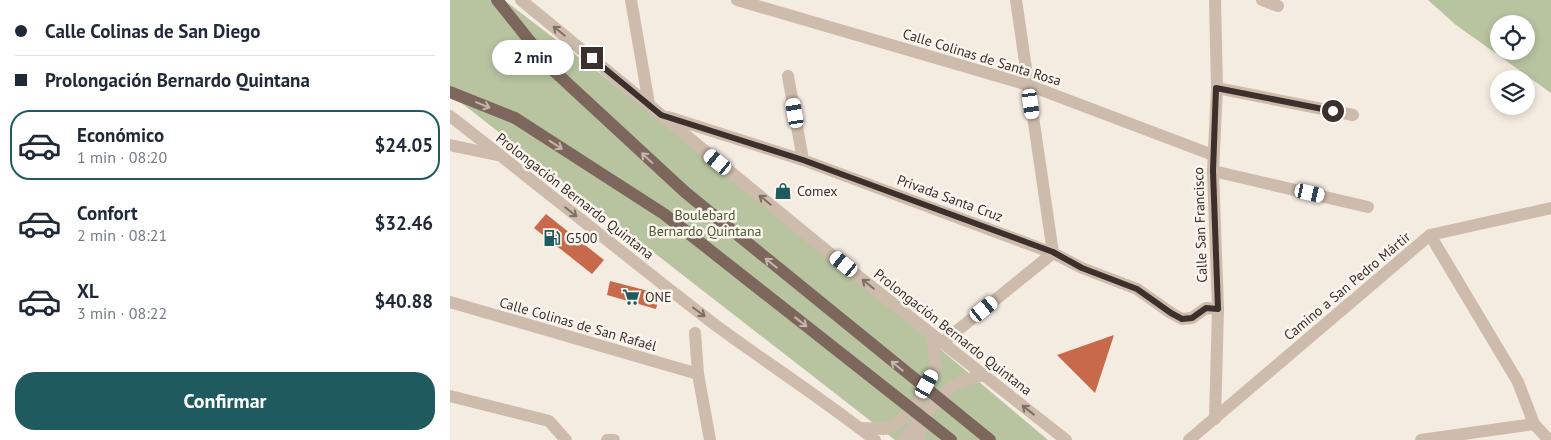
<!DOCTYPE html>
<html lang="es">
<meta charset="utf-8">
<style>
:root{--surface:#fff;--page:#f6f6f7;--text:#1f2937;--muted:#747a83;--line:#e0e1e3;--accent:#1f5a5e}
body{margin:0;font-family:"PT Sans",sans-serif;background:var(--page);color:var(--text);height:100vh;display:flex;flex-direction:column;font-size:19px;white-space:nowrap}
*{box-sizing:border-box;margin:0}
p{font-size:16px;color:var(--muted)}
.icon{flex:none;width:28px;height:28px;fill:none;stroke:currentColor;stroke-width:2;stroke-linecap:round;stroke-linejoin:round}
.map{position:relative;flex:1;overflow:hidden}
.panel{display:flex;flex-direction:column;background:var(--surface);width:450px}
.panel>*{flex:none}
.top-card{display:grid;align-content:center;height:110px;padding:0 15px;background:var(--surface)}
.tools{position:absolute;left:1040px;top:15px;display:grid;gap:10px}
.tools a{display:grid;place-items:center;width:45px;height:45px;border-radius:50%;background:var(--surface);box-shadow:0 2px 8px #0003;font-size:25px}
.end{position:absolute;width:22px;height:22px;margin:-11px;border:6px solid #3b302b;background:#fff;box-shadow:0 0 0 2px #fff}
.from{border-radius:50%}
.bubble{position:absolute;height:35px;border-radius:18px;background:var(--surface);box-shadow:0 2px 8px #0003;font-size:16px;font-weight:600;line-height:35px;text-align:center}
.car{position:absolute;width:15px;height:30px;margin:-15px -8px;border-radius:6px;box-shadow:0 0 4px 1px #0007;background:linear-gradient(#fff 24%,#345 0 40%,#fff 0 76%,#345 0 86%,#fff 0)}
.top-card b{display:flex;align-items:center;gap:18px;height:48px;font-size:19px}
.top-card b+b{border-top:1px solid var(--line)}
.top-card i{width:12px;height:12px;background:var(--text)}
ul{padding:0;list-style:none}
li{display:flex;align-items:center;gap:15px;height:70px;margin:0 10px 8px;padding:0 5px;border:2px solid transparent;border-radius:20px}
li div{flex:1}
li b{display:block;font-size:19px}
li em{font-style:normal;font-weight:600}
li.active{border-color:var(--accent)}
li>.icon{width:45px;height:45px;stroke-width:1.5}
.button{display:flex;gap:10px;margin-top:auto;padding:10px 15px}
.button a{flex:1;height:58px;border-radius:20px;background:var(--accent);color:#fff;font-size:20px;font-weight:600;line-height:58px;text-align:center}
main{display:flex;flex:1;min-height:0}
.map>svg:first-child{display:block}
</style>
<main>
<section class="panel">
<div class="top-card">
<b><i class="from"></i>Calle Colinas de San Diego</b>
<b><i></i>Prolongación Bernardo Quintana</b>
</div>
<ul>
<li class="active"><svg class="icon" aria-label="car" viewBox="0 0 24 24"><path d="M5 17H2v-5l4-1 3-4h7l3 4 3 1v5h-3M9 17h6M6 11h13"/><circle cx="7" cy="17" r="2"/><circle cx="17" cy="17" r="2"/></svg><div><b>Económico</b><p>1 min · 08:20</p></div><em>$24.05</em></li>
<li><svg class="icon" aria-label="car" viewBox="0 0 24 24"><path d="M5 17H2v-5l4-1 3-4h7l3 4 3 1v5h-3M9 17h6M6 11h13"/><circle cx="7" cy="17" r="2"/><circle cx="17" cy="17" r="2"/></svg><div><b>Confort</b><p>2 min · 08:21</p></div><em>$32.46</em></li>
<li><svg class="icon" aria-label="car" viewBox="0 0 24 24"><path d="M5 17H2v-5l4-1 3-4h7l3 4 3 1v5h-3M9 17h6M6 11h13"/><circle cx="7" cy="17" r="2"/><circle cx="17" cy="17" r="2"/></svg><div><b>XL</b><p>3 min · 08:22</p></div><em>$40.88</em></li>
</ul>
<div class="button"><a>Confirmar</a></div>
</section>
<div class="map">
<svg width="1101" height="440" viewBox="0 0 1101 440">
<rect width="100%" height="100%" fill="#f4ebe1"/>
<!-- green -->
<g fill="#b8c4a0" fill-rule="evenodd">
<polygon points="0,0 54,0 297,186 598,440 445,440 0,94"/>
<path d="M 978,0 L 1101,0 L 1101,93 L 1006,25 ZM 1049,24 L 1076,24 L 1076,51 L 1049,51 Z"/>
</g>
<!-- building -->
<g fill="#c8694b">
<polygon points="96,214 154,260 142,274 84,228"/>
<polygon points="160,281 210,294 206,309 157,295"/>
<polygon points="664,335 645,393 607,355"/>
</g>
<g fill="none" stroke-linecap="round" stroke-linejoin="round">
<!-- minor -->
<g stroke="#cdbbac" stroke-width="12">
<polyline points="71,0 394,265 616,440"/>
<polyline points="181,0 199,104"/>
<polyline points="287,0 578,85 763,155"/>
<polyline points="765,0 767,88 763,171 768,309 765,419"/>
<polyline points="812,0 828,6"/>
<polyline points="338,76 353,160"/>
<polyline points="767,88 903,115"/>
<path d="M 0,116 C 90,186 178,258 268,327 C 320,365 374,400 425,440"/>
<polyline points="218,117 353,160 603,253 632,268 687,289 721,313 732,319 742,318 756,308 768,309"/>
<polyline points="0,145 47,155"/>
<polyline points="763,171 918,207"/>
<polyline points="980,235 1068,382 1084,424 1099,440"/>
<polyline points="0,302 248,374"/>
<polyline points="245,333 248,374 260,440"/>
<polyline points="492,343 603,253 566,0"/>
<polyline points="0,396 99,421 116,440"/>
<polyline points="410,428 435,429 448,423 469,400 486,369 482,335"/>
<polyline points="157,440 164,440"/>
<polyline points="453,440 474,414 503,386 513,381 533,375"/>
<polyline points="468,440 473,419"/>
<polyline points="739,440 980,235 1101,208"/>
<polyline points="971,440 1084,424"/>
</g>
<!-- major -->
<g stroke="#7d675c" stroke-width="12">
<polyline points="47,0 103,70"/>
<polyline points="0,92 65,118"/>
</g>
<!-- major-bridge -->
<g stroke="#7d675c" stroke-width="12">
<polyline points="103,70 235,192 540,440"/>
<polyline points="65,118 214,214 501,440"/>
</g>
</g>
<!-- one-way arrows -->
<defs><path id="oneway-shaft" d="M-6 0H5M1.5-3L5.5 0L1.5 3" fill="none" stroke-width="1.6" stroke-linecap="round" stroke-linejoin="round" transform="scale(1.25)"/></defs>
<g stroke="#7d6f65">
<use href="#oneway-shaft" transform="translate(109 31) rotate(-141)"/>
<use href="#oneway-shaft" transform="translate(315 200) rotate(-141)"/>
<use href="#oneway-shaft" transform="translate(121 212) rotate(39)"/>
<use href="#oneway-shaft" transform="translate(418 284) rotate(-141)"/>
<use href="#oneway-shaft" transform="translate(249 312) rotate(37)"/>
<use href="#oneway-shaft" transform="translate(578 410) rotate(-142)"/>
</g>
<g stroke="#c2b5ac">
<use href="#oneway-shaft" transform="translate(33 105) rotate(22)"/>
<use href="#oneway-shaft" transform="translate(106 145) rotate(33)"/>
<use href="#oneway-shaft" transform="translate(197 158) rotate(-137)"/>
<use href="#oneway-shaft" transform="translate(321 263) rotate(-141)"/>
<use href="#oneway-shaft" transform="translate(351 322) rotate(38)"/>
<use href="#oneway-shaft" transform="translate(447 366) rotate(-141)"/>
</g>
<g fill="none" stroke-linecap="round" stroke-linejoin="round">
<!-- route -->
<polyline stroke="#3b302b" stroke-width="6" points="142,58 211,115 353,160 603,252 632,268 687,289 721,313 732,319 742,318 756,308 768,309 763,171 766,88 883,111"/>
</g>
<!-- icons -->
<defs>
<g id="shop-bare" transform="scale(1.35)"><path d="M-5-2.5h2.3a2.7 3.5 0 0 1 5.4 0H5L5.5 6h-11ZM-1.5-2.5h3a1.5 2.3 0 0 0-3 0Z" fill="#1f5a5e" stroke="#fbf5ee" stroke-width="2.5" paint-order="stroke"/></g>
<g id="fuel-bare" transform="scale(1.35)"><path d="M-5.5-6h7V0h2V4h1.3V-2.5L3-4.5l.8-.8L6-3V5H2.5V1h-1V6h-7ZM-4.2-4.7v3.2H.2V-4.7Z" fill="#1f5a5e" stroke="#fbf5ee" stroke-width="2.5" paint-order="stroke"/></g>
<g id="supermarket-bare" transform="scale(1.35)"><path d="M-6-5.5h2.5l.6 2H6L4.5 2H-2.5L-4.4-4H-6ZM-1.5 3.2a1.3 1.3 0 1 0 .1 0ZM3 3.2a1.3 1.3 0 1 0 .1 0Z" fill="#1f5a5e" stroke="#fbf5ee" stroke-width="2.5" paint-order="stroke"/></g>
</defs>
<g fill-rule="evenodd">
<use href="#shop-bare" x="333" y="191"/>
<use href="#fuel-bare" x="102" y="238"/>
<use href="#supermarket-bare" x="181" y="297"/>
</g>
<g text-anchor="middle" stroke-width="5" stroke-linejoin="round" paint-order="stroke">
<!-- street labels -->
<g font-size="14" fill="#3b302b" stroke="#fbf5ee">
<text transform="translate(532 57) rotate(17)" y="5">Calle Colinas de Santa Rosa</text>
<text transform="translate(125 196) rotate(38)" y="5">Prolongación Bernardo Quintana</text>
<text transform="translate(500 198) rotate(20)" y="5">Privada Santa Cruz</text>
<text transform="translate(750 225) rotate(-92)" y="5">Calle San Francisco</text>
<text transform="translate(897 286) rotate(-40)" y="5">Camino a San Pedro Mártir</text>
<text transform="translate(128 324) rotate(16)" y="5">Calle Colinas de San Rafaél</text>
<text transform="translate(503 332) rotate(38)" y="5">Prolongación Bernardo Quintana</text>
</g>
<!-- poi labels -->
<g font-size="14" fill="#3b302b" stroke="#fbf5ee" text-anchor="start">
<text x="347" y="196">Comex</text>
<text x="116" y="243">G500</text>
<text x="195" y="302">ONE</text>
</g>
<!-- park labels -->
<g font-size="14" fill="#4a5a2e" stroke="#fbf5ee">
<text x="255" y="220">Boulebard<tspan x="255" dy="16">Bernardo Quintana</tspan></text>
</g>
</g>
</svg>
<div class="tools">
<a><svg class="icon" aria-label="locate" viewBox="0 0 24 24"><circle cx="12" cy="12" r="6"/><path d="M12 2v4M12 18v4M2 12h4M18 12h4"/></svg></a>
<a><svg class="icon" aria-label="layers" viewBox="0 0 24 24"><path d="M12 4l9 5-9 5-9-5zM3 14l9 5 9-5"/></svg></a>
</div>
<i class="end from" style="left:883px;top:111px"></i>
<i class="end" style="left:142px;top:58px"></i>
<div class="bubble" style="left:42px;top:40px;width:82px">2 min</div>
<i class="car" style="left:581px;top:104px;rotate:172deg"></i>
<i class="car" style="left:345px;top:113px;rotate:350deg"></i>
<i class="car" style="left:268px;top:162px;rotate:309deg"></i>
<i class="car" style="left:860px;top:193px;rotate:103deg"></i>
<i class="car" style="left:394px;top:264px;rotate:309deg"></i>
<i class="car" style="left:534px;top:309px;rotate:51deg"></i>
<i class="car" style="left:477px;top:384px;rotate:29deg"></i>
</div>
</main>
